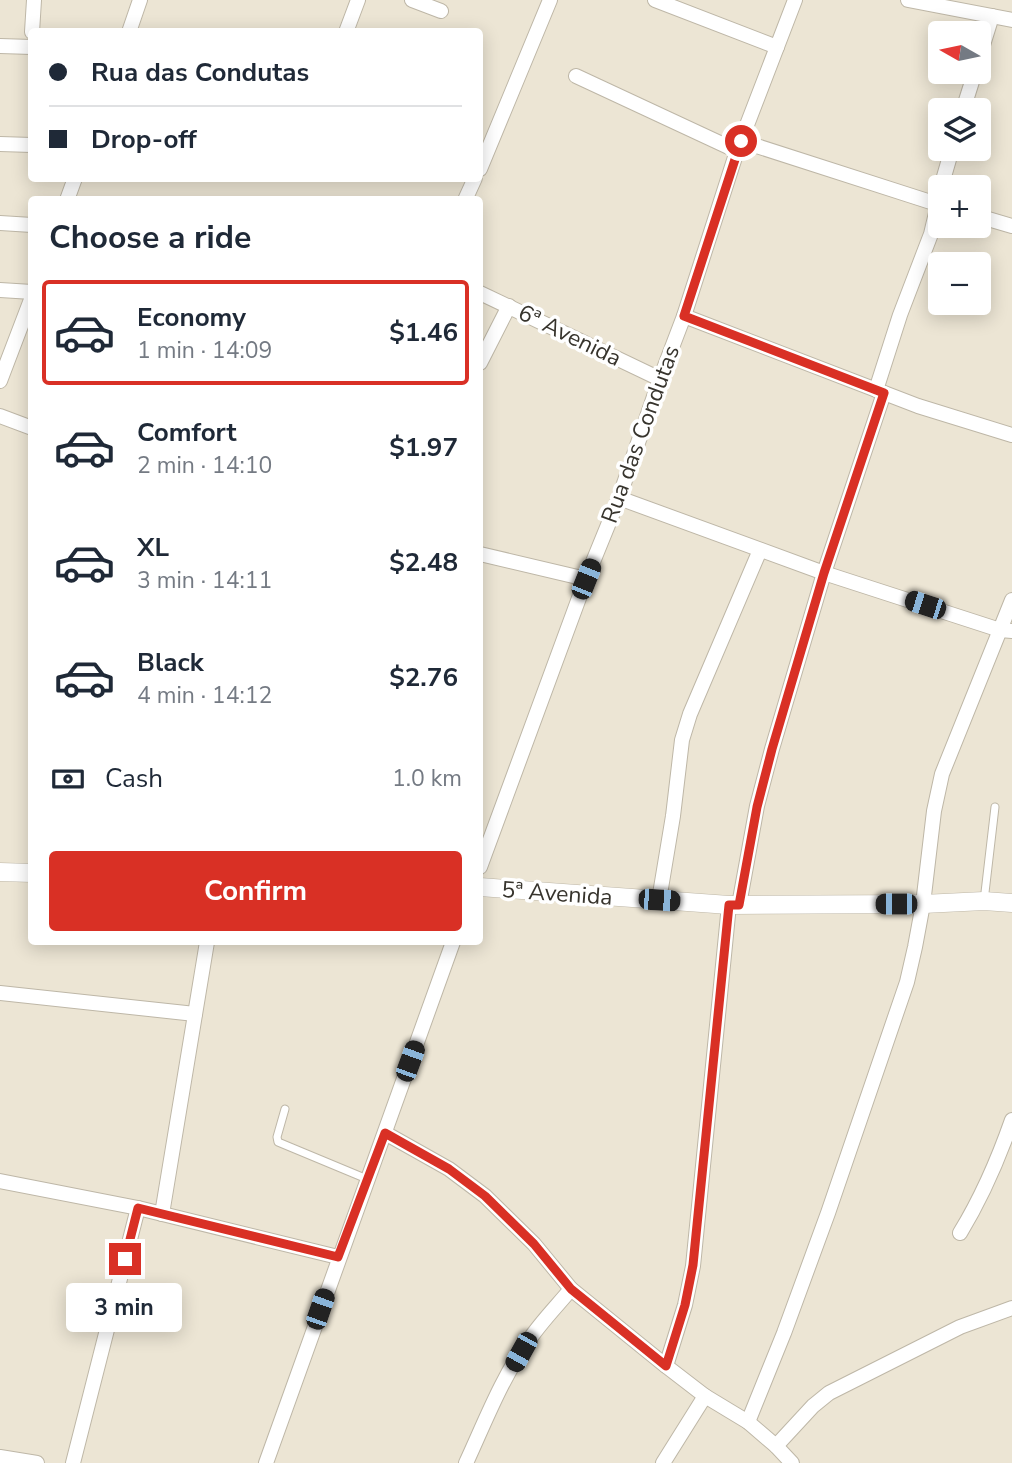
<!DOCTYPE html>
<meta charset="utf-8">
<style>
:root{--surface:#fff;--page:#f6f6f7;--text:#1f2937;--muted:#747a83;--line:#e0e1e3;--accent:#d93025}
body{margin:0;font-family:"Nunito Sans",sans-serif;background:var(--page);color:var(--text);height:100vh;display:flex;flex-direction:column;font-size:26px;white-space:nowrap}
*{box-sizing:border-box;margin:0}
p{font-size:23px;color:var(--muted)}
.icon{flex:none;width:38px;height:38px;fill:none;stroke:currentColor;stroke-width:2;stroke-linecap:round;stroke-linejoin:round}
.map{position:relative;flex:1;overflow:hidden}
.details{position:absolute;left:28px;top:196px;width:455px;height:749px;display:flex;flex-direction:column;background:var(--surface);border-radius:7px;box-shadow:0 4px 18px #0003}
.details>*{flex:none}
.banner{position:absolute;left:28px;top:28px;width:455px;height:154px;border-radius:7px;box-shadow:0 4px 18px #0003;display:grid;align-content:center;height:154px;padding:0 21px;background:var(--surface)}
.needle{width:46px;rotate:279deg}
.tools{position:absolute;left:928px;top:21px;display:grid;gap:14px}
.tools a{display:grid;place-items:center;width:63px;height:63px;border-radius:7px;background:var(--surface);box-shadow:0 4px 18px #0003;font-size:35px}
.end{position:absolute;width:32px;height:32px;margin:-16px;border:9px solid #d93025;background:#fff;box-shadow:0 0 0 4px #fff}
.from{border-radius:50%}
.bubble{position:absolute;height:49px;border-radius:7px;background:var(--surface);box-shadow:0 4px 18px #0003;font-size:23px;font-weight:700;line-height:49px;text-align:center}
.car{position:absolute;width:21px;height:42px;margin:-21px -10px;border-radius:9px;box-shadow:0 0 5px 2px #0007;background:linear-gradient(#222 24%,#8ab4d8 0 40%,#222 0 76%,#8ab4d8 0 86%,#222 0)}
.banner b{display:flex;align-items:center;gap:24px;height:66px;font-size:26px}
.banner b+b{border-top:2px solid var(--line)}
.banner i{width:18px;height:18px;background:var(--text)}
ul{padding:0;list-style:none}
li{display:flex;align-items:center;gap:21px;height:105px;margin:0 14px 10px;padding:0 7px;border:4px solid transparent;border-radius:7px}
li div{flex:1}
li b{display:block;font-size:26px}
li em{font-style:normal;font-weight:700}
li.on{border-color:var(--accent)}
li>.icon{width:63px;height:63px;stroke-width:1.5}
h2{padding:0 21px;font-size:32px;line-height:84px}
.pay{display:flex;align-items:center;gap:18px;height:77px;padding:0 21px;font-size:26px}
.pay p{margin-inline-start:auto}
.primary-button{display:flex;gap:14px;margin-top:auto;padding:14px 21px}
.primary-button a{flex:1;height:80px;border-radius:7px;background:var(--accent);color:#fff;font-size:28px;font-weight:700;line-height:80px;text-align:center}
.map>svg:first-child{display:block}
</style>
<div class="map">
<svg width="1012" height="1463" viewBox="0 0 1012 1463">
<rect width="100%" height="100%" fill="#ece5d4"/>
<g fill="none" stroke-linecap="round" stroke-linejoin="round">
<!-- service casing -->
<g stroke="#beb7a7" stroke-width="9">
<g id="service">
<polyline points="984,901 995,807"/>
<polyline points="285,1109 277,1137 278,1142 367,1179"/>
</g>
</g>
<!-- minor casing -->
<g stroke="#beb7a7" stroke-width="16">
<g id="minor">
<polyline points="412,0 441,11"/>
<polyline points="655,0 777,47"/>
<polyline points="908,0 1012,20"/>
<polyline points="32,32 34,0"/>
<polyline points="129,32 140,0"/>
<polyline points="346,32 358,0"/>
<polyline points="0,46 32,47"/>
<polyline points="978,61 992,16"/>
<polyline points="576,76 737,151"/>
<polyline points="963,110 975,72"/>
<polyline points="741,141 940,205"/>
<polyline points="0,144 32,145"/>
<polyline points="480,169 550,0"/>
<polyline points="941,187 952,149"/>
<polyline points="67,200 75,178"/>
<polyline points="465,200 475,178"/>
<polyline points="978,216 1012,226"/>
<polyline points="0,223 32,225"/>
<polyline points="0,290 32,292"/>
<polyline points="480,293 660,379"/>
<polyline points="684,316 918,406 1012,435"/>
<polyline points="480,363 509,306"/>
<polyline points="0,381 32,297"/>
<polyline points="876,390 900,315 931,234 940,196"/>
<polyline points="0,416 32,428"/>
<polyline points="619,498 824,573 1000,630 1012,631"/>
<polyline points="480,554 586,579"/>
<polyline points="480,867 586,579 619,498 660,379 684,316 737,151 795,0"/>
<polyline points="659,900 673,816 682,740 690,714 760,550"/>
<polyline points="739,905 757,806 772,749 824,573 884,393"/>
<polyline points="0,993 195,1014"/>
<polyline points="385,1133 449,1169 485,1196 534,1244 571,1289 666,1366 705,1396 748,1422 776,1446 792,1463"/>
<polyline points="0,1181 138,1208 338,1257"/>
<polyline points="162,1214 207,942"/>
<path d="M 960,1233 C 982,1197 998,1160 1012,1120"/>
<polyline points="666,1366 685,1305 693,1266 729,905"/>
<polyline points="748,1422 784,1333 828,1213 907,982 915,947 923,904 934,811 942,774 1012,600"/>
<polyline points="776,1446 813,1406 829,1393 960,1327 1012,1308"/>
<polyline points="0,1457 37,1463"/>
<polyline points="73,1463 138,1208"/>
<path d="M 266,1463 C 327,1289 391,1116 453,942"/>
<path d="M 466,1463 C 485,1422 502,1377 529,1340 C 541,1322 557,1306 571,1289"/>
<polyline points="663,1463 705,1396"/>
</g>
</g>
<!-- tertiary casing -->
<g stroke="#beb7a7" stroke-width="19">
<g id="tertiary">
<polyline points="0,872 32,873"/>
<polyline points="480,887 729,905 923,904 984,901 1012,903"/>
</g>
</g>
<!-- service -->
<use href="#service" stroke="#fff" stroke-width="7"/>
<!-- minor -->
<use href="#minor" stroke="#fff" stroke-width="14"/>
<!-- tertiary -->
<use href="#tertiary" stroke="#fff" stroke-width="18"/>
</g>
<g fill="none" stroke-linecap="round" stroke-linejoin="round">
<!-- route -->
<polyline stroke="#d93025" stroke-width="9" points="125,1259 138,1208 338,1257 385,1133 449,1169 485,1196 534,1244 571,1289 666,1366 685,1305 693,1265 729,905 739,905 757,807 772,749 824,573 884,393 684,316 741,141"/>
</g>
<g text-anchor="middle" stroke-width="7" stroke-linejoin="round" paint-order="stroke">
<!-- street labels -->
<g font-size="23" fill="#37342d" stroke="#fff">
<text transform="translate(570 335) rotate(26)" y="8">6ª Avenida</text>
<text transform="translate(640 434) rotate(-70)" y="8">Rua das Condutas</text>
<text transform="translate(557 893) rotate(4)" y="8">5ª Avenida</text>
</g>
</g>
</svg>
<div class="tools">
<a><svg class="needle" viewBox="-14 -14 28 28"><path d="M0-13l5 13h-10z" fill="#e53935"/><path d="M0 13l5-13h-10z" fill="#747a83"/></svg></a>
<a><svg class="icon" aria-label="layers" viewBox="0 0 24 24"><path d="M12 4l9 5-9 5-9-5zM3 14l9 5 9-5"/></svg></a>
<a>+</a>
<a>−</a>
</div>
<i class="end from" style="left:741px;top:141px"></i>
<i class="end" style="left:125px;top:1259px"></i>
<div class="bubble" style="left:66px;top:1283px;width:116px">3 min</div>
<i class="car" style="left:586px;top:579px;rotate:22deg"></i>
<i class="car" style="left:925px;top:605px;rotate:288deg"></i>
<i class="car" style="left:659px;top:900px;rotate:94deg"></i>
<i class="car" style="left:896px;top:904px;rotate:270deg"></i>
<i class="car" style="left:410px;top:1061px;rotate:20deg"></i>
<i class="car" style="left:320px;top:1309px;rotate:19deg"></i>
<i class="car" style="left:521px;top:1352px;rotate:209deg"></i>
<div class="banner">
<b><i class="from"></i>Rua das Condutas</b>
<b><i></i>Drop-off</b>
</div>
<section class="details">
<h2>Choose a ride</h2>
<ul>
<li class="on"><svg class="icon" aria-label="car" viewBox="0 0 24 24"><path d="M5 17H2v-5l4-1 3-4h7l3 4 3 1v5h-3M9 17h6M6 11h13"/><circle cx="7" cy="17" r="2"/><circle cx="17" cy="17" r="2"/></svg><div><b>Economy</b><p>1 min · 14:09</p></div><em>$1.46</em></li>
<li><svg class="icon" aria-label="car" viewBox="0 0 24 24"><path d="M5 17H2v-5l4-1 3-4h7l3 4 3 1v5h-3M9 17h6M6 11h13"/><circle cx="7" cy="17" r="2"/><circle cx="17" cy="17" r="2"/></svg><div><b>Comfort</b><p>2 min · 14:10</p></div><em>$1.97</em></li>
<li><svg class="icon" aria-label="car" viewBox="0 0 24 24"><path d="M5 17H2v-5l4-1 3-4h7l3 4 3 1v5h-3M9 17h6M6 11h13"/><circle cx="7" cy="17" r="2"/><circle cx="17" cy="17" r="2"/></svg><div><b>XL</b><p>3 min · 14:11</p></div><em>$2.48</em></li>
<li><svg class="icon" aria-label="car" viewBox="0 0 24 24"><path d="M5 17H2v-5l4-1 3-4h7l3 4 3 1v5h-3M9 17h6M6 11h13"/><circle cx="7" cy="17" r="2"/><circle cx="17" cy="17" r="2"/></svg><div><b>Black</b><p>4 min · 14:12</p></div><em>$2.76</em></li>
</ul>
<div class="pay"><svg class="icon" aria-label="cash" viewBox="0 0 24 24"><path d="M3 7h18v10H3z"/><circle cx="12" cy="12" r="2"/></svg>Cash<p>1.0 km</p></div>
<div class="primary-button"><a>Confirm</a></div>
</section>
</div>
